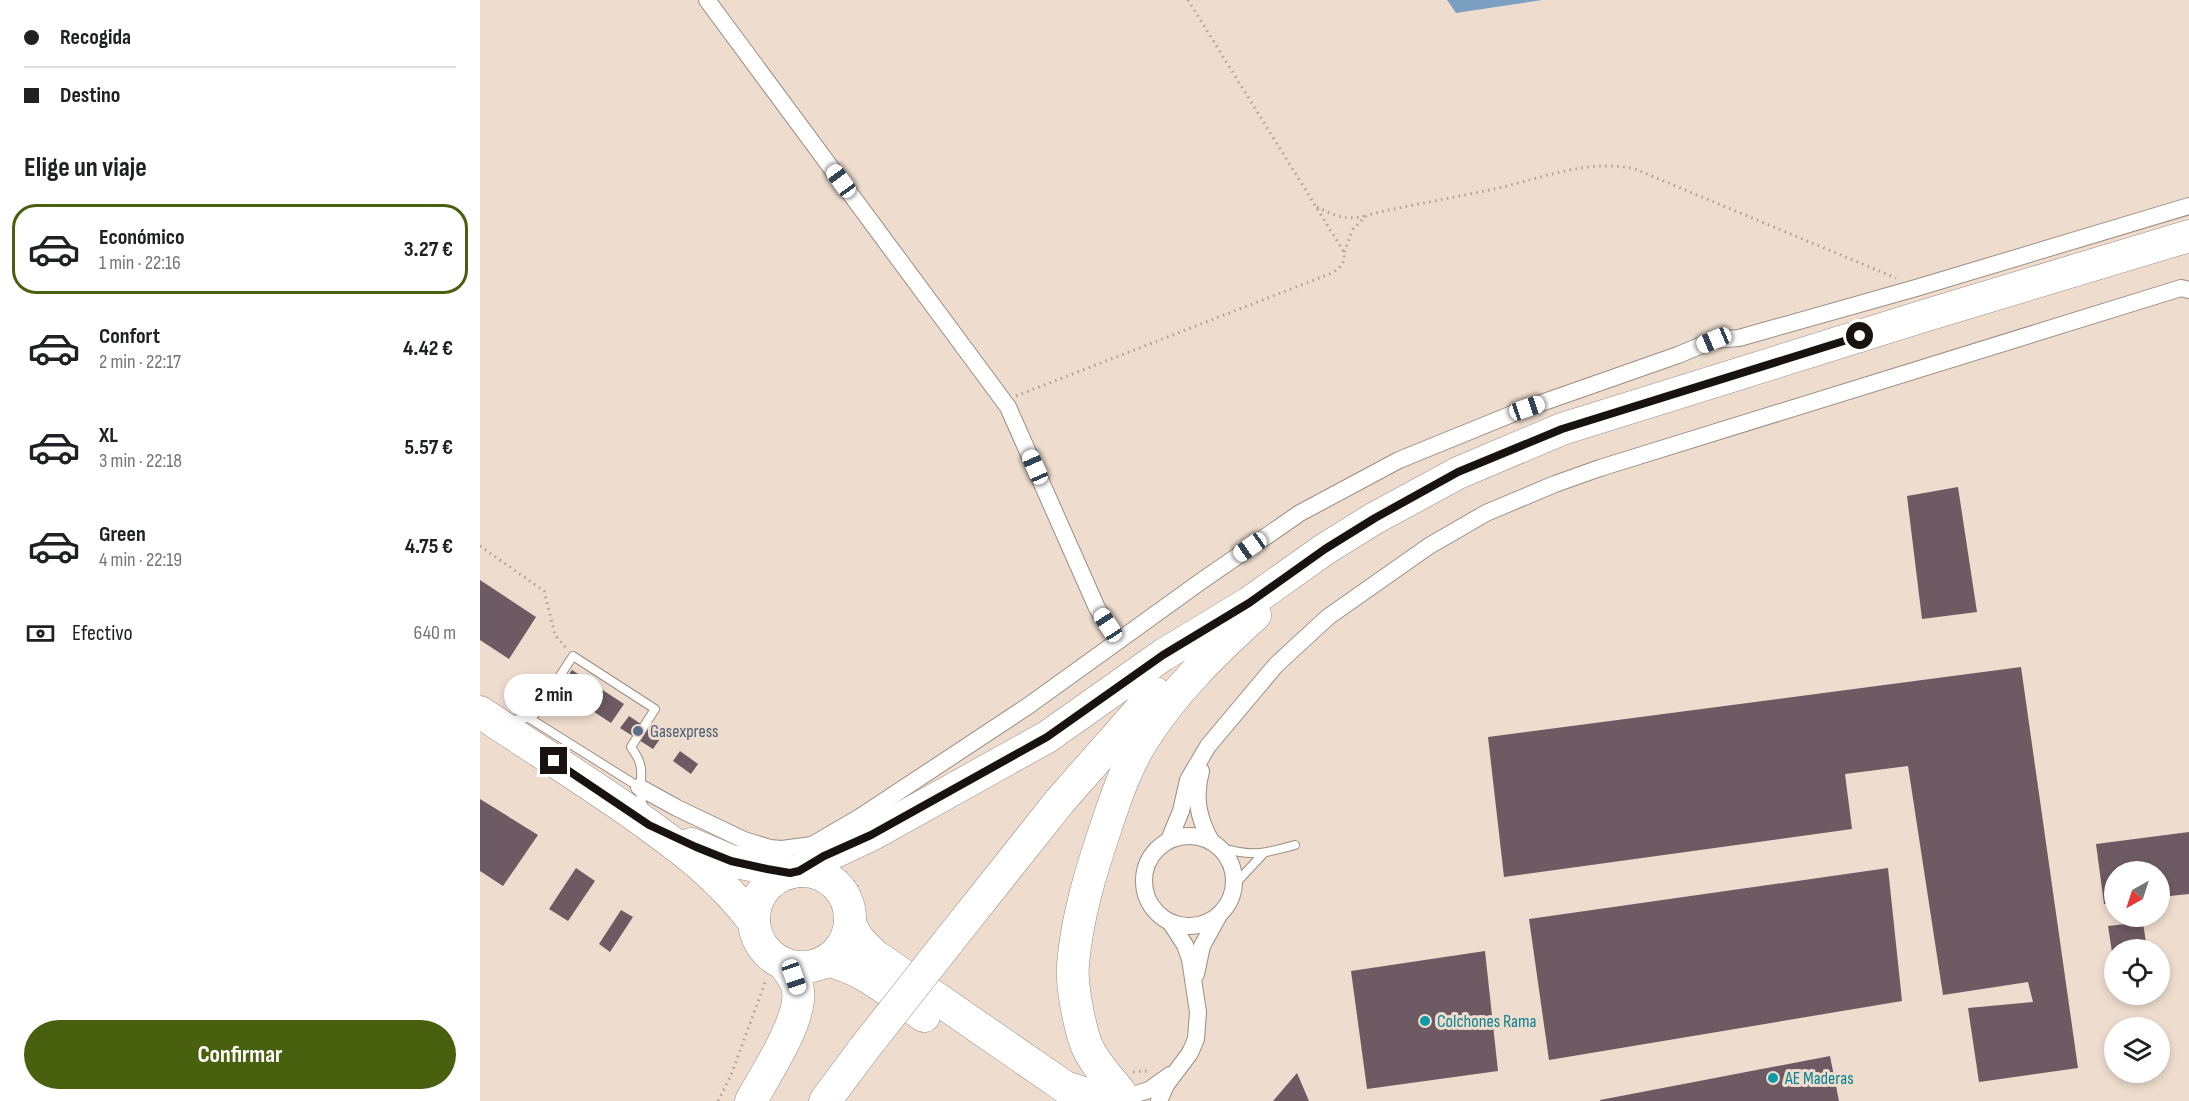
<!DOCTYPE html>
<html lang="es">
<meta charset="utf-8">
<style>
:root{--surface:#fff;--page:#f6f6f6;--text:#202124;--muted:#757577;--line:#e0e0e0;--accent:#49610e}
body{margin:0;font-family:"Sofia Sans Condensed",sans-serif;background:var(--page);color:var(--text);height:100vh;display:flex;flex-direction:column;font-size:22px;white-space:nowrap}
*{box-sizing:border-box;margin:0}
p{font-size:20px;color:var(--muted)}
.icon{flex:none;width:33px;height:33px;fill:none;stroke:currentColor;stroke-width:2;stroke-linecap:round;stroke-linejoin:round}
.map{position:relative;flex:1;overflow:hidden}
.panel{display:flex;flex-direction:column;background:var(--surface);width:480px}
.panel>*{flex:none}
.banner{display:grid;align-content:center;height:132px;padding:0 24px;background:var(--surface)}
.needle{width:39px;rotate:219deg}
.tools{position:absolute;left:1624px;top:861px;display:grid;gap:12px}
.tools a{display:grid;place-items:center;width:66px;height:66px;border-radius:50%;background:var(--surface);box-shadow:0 3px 9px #0003;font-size:30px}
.end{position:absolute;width:27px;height:27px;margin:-14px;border:8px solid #18130e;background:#fff;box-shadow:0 0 0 3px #fff}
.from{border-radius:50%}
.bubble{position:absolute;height:42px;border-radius:21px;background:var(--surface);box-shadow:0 3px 9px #0003;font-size:20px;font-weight:700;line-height:42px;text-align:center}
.car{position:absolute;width:18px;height:36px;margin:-18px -9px;border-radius:8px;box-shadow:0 0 4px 2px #0007;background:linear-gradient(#fff 24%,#345 0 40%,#fff 0 76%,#345 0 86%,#fff 0)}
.banner b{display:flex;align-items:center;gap:21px;height:57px;font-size:22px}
.banner b+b{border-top:2px solid var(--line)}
.banner i{width:15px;height:15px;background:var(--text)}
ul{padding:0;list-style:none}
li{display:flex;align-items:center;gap:18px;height:90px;margin:0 12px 9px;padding:0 12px;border:3px solid transparent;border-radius:24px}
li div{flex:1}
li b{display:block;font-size:22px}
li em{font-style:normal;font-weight:700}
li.current{border-color:var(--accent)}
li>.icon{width:54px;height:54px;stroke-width:1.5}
h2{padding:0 24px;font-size:27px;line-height:72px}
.pay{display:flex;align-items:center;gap:15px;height:66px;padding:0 24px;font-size:22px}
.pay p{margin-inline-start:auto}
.cta{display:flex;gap:12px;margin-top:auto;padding:12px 24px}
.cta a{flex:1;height:69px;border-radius:36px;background:var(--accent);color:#fff;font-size:24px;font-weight:700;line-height:69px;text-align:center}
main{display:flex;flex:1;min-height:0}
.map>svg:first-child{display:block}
</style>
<main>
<section class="panel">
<div class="banner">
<b><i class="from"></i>Recogida</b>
<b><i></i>Destino</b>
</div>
<h2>Elige un viaje</h2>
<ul>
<li class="current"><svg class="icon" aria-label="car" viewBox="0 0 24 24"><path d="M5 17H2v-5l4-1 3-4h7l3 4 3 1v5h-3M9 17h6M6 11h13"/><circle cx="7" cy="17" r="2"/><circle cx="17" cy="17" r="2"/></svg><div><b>Económico</b><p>1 min · 22:16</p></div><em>3.27 €</em></li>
<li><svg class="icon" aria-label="car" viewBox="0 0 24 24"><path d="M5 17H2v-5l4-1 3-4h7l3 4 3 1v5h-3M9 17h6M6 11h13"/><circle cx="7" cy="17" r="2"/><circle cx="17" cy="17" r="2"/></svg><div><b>Confort</b><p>2 min · 22:17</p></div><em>4.42 €</em></li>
<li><svg class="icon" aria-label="car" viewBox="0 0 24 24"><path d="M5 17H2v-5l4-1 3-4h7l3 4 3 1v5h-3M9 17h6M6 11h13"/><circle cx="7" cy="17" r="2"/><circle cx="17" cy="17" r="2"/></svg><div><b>XL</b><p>3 min · 22:18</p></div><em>5.57 €</em></li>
<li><svg class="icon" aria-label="car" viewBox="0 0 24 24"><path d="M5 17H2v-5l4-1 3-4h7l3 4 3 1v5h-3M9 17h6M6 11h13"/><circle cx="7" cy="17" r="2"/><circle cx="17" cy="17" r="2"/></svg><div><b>Green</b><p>4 min · 22:19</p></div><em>4.75 €</em></li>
</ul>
<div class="pay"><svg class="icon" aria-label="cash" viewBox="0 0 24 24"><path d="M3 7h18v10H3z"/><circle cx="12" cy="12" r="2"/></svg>Efectivo<p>640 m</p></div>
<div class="cta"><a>Confirmar</a></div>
</section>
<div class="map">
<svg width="1709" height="1101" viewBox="0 0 1709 1101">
<rect width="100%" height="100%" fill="#eeddce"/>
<!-- water -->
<polygon fill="#7b9fc0" points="967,0 1062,0 976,13"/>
<!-- building -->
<g fill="#6d5a62">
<polygon points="1478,487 1497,612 1442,619 1427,496"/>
<polygon points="0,580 56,617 29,659 0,640"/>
<polygon points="1541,667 1598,1068 1499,1082 1488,1008 1553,1002 1548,982 1463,995 1428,766 1365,774 1372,829 1024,877 1008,737"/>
<polygon points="92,670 144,704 131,723 79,689"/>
<polygon points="149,716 176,734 177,732 182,736 173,749 140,728"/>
<polygon points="200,751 218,764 211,774 193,761"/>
<polygon points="0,799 58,835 23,886 0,871"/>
<polygon points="1709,832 1709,894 1680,897 1680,872 1635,872 1635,903 1624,904 1616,844"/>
<polygon points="96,868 115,881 88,921 69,909"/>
<polygon points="1408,868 1422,1001 1069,1060 1049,919"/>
<polygon points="141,910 153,917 130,952 119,944"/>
<polygon points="1663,922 1667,950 1635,950 1634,965 1628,926"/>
<polygon points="1005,951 1018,1071 887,1089 871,971"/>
<polygon points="1350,1056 1359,1101 1120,1101 1120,1100"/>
<polygon points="817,1073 829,1101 793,1101"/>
</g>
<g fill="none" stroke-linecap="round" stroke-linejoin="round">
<!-- lane casing -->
<g stroke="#9c8d7f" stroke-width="10">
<g id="lane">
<path d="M 49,718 L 55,714 L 93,656 L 175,709 L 151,747 C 154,752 159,758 160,764 C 165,779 154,791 166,811"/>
<polyline points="30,720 49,718 159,787"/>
<path d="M 739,847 C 771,857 783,854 815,845"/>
<polyline points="754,885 783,854"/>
</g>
</g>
<!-- street casing -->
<g stroke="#9c8d7f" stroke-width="18">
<g id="street">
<polyline points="227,0 528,407 617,608 638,641"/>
<path d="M 721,771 C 714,797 718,818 731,841"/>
<polyline points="159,787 197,808 264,840 290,848 302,849 332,845 380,817 548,706 720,582 820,513 919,460 1047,408 1198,355 1234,340 1259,338 1436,288 1709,206"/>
<circle cx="709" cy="881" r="45"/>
<polyline points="689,840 701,811 708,780 728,746 796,665 848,617 949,546 1006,513 1075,484 1120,468 1701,288 1709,290"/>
<polyline points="716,974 722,946 739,915"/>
<polyline points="653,1095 669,1090 690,1075"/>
<polyline points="679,1101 686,1085 710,1053 716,1039 718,1012 710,959 705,945 690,922"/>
</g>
</g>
<!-- highway casing -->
<g stroke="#9c8d7f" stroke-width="33">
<g id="highway">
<path d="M 0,712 C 52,747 105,780 156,816 C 202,849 239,876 274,922"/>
<polyline points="211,844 251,861 310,873"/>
<polyline points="319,871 344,857 391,835 567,737 683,655 769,603 845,549 895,518 978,473 1082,429 1447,315 1709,236"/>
<circle cx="322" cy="919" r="48"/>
<polyline points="370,924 378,939 394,955 585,1087 615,1097"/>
<polyline points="468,942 580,801 675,693"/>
<path d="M 347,961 C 383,967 414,996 444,1016"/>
<path d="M 640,1092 C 628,1077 613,1062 606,1044 C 599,1024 591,984 593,964 C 597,917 611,871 626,827 C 636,797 646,767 663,740 C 693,692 733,653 775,615"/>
<path d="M 271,1101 C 285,1075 322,1020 318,991 C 317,980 309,972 303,963"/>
<polyline points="345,1101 383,1050"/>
</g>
</g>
<!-- path -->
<g stroke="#ada094" stroke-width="3" stroke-dasharray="1.5 4.5" stroke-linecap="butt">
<path d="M 837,207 C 853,215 866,221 885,216"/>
<path d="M 864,252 L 873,229 L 887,215 C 929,205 972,198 1014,189 C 1060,179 1108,158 1155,169 L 1416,278"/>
<path d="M 536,396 L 852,273 C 861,267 865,263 864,252 L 708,0"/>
<polyline points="0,546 64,591 75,635 86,648"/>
<polyline points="365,872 377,885 383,905"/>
<polyline points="653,1072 667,1071"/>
<polyline points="238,1101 251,1075 286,980"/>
</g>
<!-- lane -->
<use href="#lane" stroke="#fff" stroke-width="8"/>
<!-- street -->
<use href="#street" stroke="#fff" stroke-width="16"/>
<!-- highway -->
<use href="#highway" stroke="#fff" stroke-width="32"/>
<!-- highway-bridge casing -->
<g stroke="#9c8d7f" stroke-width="33" stroke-linecap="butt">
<polyline id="highway-bridge" points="383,1050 468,942"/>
</g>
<!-- highway-bridge -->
<use href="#highway-bridge" stroke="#fff" stroke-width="32"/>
</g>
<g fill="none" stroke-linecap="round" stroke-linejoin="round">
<!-- route -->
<polyline stroke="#18130e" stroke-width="8" points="74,761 169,825 216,847 251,861 287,869 310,873 319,871 344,856 391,835 567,737 683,655 769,603 845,549 895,518 978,472 1082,429 1380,336"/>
</g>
<!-- markers -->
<circle fill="#5c6f8a" stroke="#eeddce" stroke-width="2" cx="158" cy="731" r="6"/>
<g fill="#0f9aa8" stroke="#eeddce" stroke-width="2">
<circle cx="945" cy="1021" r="6"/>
<circle cx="1293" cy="1078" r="6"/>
</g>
<g text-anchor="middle" stroke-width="6" stroke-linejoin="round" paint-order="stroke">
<!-- service labels -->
<g font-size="18" fill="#4e5e75" stroke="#eeddce" text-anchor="start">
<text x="170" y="737">Gasexpress</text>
</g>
<!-- culture labels -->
<g font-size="18" fill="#0d838f" stroke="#eeddce" text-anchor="start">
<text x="957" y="1027">Colchones Rama</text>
<text x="1305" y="1084">AE Maderas</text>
</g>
</g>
</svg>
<div class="tools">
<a><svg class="needle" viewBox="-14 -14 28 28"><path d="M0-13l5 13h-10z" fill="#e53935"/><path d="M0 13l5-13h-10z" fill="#757577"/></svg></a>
<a><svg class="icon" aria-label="locate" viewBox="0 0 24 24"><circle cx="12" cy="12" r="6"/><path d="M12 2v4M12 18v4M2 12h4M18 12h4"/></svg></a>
<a><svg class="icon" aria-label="layers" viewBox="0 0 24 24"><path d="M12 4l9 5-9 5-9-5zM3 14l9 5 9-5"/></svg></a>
</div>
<i class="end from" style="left:1380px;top:336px"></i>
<i class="end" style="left:74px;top:761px"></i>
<div class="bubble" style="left:24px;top:674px;width:99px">2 min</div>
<i class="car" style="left:361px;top:181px;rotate:324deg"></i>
<i class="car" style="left:1234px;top:340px;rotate:247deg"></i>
<i class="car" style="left:1047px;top:408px;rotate:71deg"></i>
<i class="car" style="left:555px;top:467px;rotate:336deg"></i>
<i class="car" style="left:770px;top:547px;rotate:235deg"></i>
<i class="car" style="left:628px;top:625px;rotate:327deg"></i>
<i class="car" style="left:314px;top:977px;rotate:161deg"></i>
</div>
</main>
